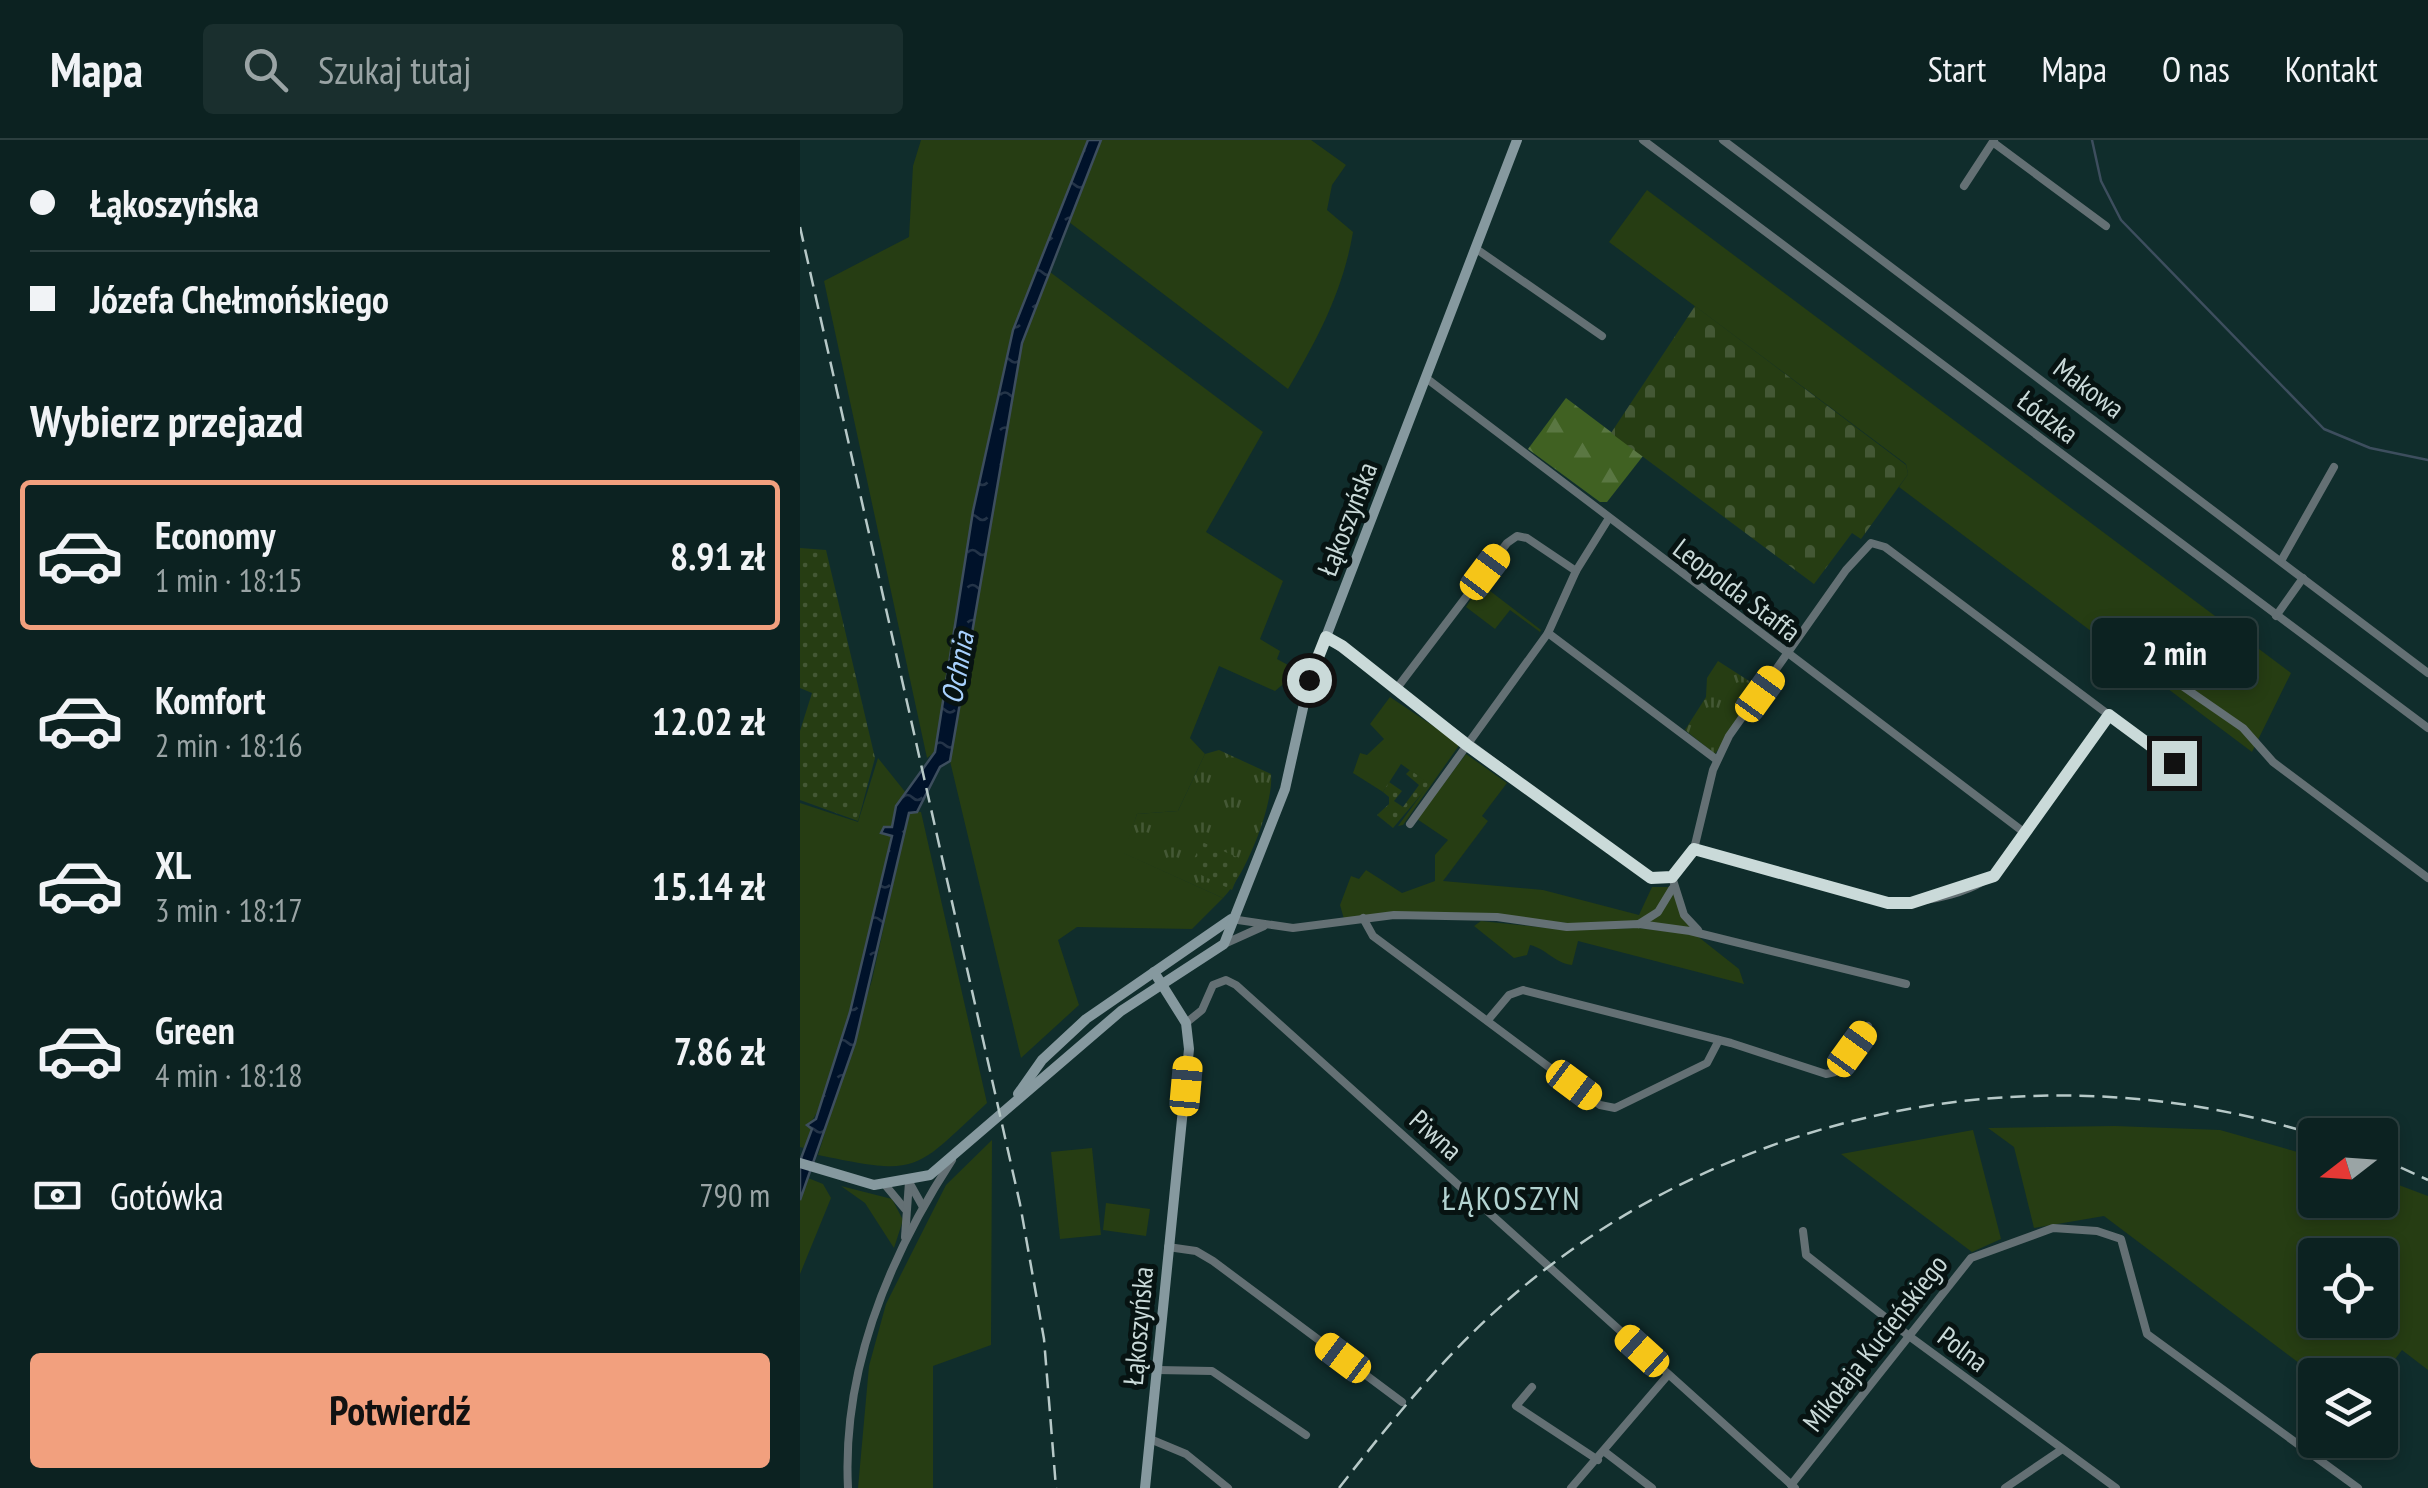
<!DOCTYPE html>
<html lang="pl">
<meta charset="utf-8">
<style>
:root{--surface:#0c2221;--page:#1a2f2e;--text:#f1f3f6;--muted:#9aa4a5;--line:#2c3f3f;--accent:#f2a07e}
body{margin:0;font-family:"PT Sans Narrow",sans-serif;background:var(--page);color:var(--text);height:100vh;display:flex;flex-direction:column;font-size:38px;white-space:nowrap}
*{box-sizing:border-box;margin:0}
p{font-size:32px;color:var(--muted)}
.icon{flex:none;width:55px;height:55px;fill:none;stroke:currentColor;stroke-width:2;stroke-linecap:round;stroke-linejoin:round}
.map{position:relative;flex:1;overflow:hidden}
.drawer{display:flex;flex-direction:column;background:var(--surface);width:800px}
.drawer>*{flex:none}
.top-card{display:grid;align-content:center;height:220px;padding:0 30px;background:var(--surface)}
.needle{width:65px;rotate:253deg}
.controls{position:absolute;left:1498px;top:978px;display:grid;gap:20px}
.controls a{display:grid;place-items:center;width:100px;height:100px;border-radius:10px;background:var(--surface);box-shadow:0 5px 15px #0003,0 0 0 2px var(--line);font-size:50px}
.end{position:absolute;width:45px;height:45px;margin:-22px;border:12px solid #cadad9;background:#111;box-shadow:0 0 0 5px #111}
.from{border-radius:50%}
.bubble{position:absolute;height:70px;border-radius:10px;background:var(--surface);box-shadow:0 5px 15px #0003,0 0 0 2px var(--line);font-size:32px;font-weight:700;line-height:70px;text-align:center}
.car{position:absolute;width:30px;height:60px;margin:-30px -15px;border-radius:12px;box-shadow:0 0 8px 2px #0007;background:linear-gradient(#f5c518 24%,#345 0 40%,#f5c518 0 76%,#345 0 86%,#f5c518 0)}
.top-card b{display:flex;align-items:center;gap:35px;height:95px;font-size:38px}
.top-card b+b{border-top:2px solid var(--line)}
.top-card i{width:25px;height:25px;background:var(--text)}
ul{padding:0;list-style:none}
li{display:flex;align-items:center;gap:30px;height:150px;margin:0 20px 15px;padding:0 10px;border:5px solid transparent;border-radius:10px}
li div{flex:1}
li b{display:block;font-size:38px}
li em{font-style:normal;font-weight:700}
li.current{border-color:var(--accent)}
li>.icon{width:90px;height:90px;stroke-width:1.5}
h2{padding:0 30px;font-size:45px;line-height:120px}
.pay{display:flex;align-items:center;gap:25px;height:110px;padding:0 30px;font-size:38px}
.pay p{margin-inline-start:auto}
.primary-button{display:flex;gap:20px;margin-top:auto;padding:20px 30px}
.primary-button a{flex:1;height:115px;border-radius:10px;background:var(--accent);color:#111;font-size:40px;font-weight:700;line-height:115px;text-align:center}
header{display:flex;align-items:center;gap:60px;box-sizing:border-box;height:140px;padding:0 50px;background:var(--surface);border-bottom:2px solid var(--line)}
header strong{font-size:48px}
nav{display:flex;gap:55px;margin-inline-start:auto;font-size:35px}
.search{width:700px;height:90px;background:var(--page);display:flex;align-items:center;gap:25px;box-sizing:border-box;padding:0 35px;border-radius:10px;color:var(--muted);font-size:38px}
main{display:flex;flex:1;min-height:0}
.map>svg:first-child{display:block}
</style>
<header>
<strong>Mapa</strong>
<div class="search"><svg class="icon" aria-label="search" viewBox="0 0 24 24"><circle cx="10" cy="10" r="6"/><path d="M15 15l6 6"/></svg>Szukaj tutaj</div>
<nav><a>Start</a><a>Mapa</a><a>O nas</a><a>Kontakt</a></nav>
</header>
<main>
<section class="drawer">
<div class="top-card">
<b><i class="from"></i>Łąkoszyńska</b>
<b><i></i>Józefa Chełmońskiego</b>
</div>
<h2>Wybierz przejazd</h2>
<ul>
<li class="current"><svg class="icon" aria-label="car" viewBox="0 0 24 24"><path d="M5 17H2v-5l4-1 3-4h7l3 4 3 1v5h-3M9 17h6M6 11h13"/><circle cx="7" cy="17" r="2"/><circle cx="17" cy="17" r="2"/></svg><div><b>Economy</b><p>1 min · 18:15</p></div><em>8.91 zł</em></li>
<li><svg class="icon" aria-label="car" viewBox="0 0 24 24"><path d="M5 17H2v-5l4-1 3-4h7l3 4 3 1v5h-3M9 17h6M6 11h13"/><circle cx="7" cy="17" r="2"/><circle cx="17" cy="17" r="2"/></svg><div><b>Komfort</b><p>2 min · 18:16</p></div><em>12.02 zł</em></li>
<li><svg class="icon" aria-label="car" viewBox="0 0 24 24"><path d="M5 17H2v-5l4-1 3-4h7l3 4 3 1v5h-3M9 17h6M6 11h13"/><circle cx="7" cy="17" r="2"/><circle cx="17" cy="17" r="2"/></svg><div><b>XL</b><p>3 min · 18:17</p></div><em>15.14 zł</em></li>
<li><svg class="icon" aria-label="car" viewBox="0 0 24 24"><path d="M5 17H2v-5l4-1 3-4h7l3 4 3 1v5h-3M9 17h6M6 11h13"/><circle cx="7" cy="17" r="2"/><circle cx="17" cy="17" r="2"/></svg><div><b>Green</b><p>4 min · 18:18</p></div><em>7.86 zł</em></li>
</ul>
<div class="pay"><svg class="icon" aria-label="cash" viewBox="0 0 24 24"><path d="M3 7h18v10H3z"/><circle cx="12" cy="12" r="2"/></svg>Gotówka<p>790 m</p></div>
<div class="primary-button"><a>Potwierdź</a></div>
</section>
<div class="map">
<svg width="1628" height="1348" viewBox="0 0 1628 1348">
<defs>
<pattern id="forest-firs" width="22" height="20" patternUnits="userSpaceOnUse" patternTransform="scale(2.5)"><rect width="22" height="20" fill="#406122"/><path d="M5 1l3.5 6h-7zM16 11l3.5 6h-7z" fill="#5a7742"/></pattern>
<pattern id="cemetery-stones" width="16" height="16" patternUnits="userSpaceOnUse" patternTransform="scale(2.5)"><rect width="16" height="16" fill="#263d13"/><path d="M2 7V4a2 2 0 0 1 4 0v3zM10 15v-3a2 2 0 0 1 4 0v3z" fill="#445835"/></pattern>
<pattern id="park-tufts" width="24" height="20" patternUnits="userSpaceOnUse" patternTransform="scale(2.5)"><rect width="24" height="20" fill="#263d13"/><path d="M3 7l-1-3M5 7V3M7 7l1-3M15 17l-1-3M17 17v-4M19 17l1-3" fill="none" stroke="#445835"/></pattern>
<pattern id="garden-dots" width="8" height="8" patternUnits="userSpaceOnUse" patternTransform="scale(2.5)"><rect width="8" height="8" fill="#263d13"/><path d="M2 2h.1M6 6h.1" fill="none" stroke="#445835" stroke-width="1.8" stroke-linecap="round"/></pattern>
<pattern id="water-ripples" width="26" height="14" patternUnits="userSpaceOnUse" patternTransform="scale(2.5)"><rect width="26" height="14" fill="#00122a"/><path d="M2 4q2-2 4 0t4 0M15 11q2-2 4 0t4 0" fill="none" stroke="#243448"/></pattern>
</defs>
<rect width="100%" height="100%" fill="#102d2c"/>
<!-- grass -->
<g fill="#263d13" fill-rule="evenodd">
<polygon points="121,0 288,0 213,190 174,371 135,612 127,618 24,141 109,97 113,26"/>
<path d="M 301,0 L 511,0 L 546,25 L 532,45 L 527,70 L 553,92 C 543,151 518,198 488,249 L 269,82 Z"/>
<polygon points="847,50 1491,533 1452,612 1099,347 1108,334 1106,324 809,102"/>
<polygon points="250,132 463,292 406,392 483,441 460,499 480,511 477,519 499,531 475,551 419,526 390,598 405,614 378,671 337,674 324,713 423,758 392,789 277,787 258,800 279,865 221,918 150,621 222,203"/>
<polygon points="681,444 741,490 740,492 710,470 695,489 666,467"/>
<polygon points="590,557 660,604 603,685 598,686 629,644 601,624 583,652 553,633 560,613 567,615 584,599 570,584"/>
<polygon points="666,614 707,643 682,676 688,681 643,741 743,750 839,775 852,747 870,747 893,790 791,786 699,775 544,779 540,765 551,736 559,739 566,730 602,753 635,741 635,715 648,700 617,679"/>
<path d="M 78,618 L 106,653 L 96,666 L 92,688 L 82,693 L 92,695 C 77,759 44,944 8,986 L 12,988 L 4,1008 L 0,1007 L 0,663 L 58,682 Z"/>
<path d="M 109,672 L 121,672 L 187,963 C 113,1032 120,1036 18,1015 L 72,840 Z"/>
<path d="M 681,781 L 766,790 L 838,788 L 896,795 L 939,829 L 944,844 L 778,801 L 772,825 C 754,823 747,809 730,805 L 727,815 L 714,818 L 674,786 Z"/>
<path d="M 1315,986 L 1420,990 L 1515,1017 L 1515,1060 L 1580,1060 L 1580,1038 L 1628,1056 L 1628,1230 L 1602,1210 L 1580,1239 L 1580,1235 L 1515,1235 L 1304,1076 L 1234,1088 L 1214,1007 L 1188,988 ZM 1515,1115 L 1580,1115 L 1580,1180 L 1515,1180 Z"/>
<polygon points="1173,990 1201,1099 1172,1112 1041,1014"/>
<polygon points="192,1000 191,1205 133,1226 133,1348 58,1348 69,1226 86,1164 146,1045"/>
<polygon points="292,1008 301,1095 260,1099 251,1012"/>
<polygon points="8,1038 23,1044 31,1058 0,1134 0,1060"/>
<polygon points="41,1046 92,1059 103,1080 94,1108 65,1063"/>
<polygon points="306,1063 350,1069 346,1096 303,1090"/>
</g>
<!-- forest -->
<polygon fill="url(#forest-firs)" points="766,258 843,316 807,362 800,362 728,309"/>
<!-- cemetery -->
<polygon fill="url(#cemetery-stones)" points="895,166 1106,325 1108,334 1061,399 1052,393 1014,444 811,293"/>
<!-- park -->
<g fill="url(#park-tufts)">
<polygon points="918,521 960,548 915,614 885,590 906,557 907,538"/>
<path d="M 419,610 L 471,634 C 474,665 445,737 423,758 L 323,713 L 337,674 L 378,671 L 405,614 Z"/>
</g>
<!-- garden -->
<g fill="url(#garden-dots)">
<polygon points="0,408 26,410 75,618 58,681 0,660 0,591 12,553 0,548"/>
<polygon points="610,630 630,644 593,688 577,675 589,664 589,657 583,652 589,642 602,651 594,661 603,667 619,645 606,634"/>
<polygon points="402,702 444,720 432,750 389,729"/>
</g>
<!-- water -->
<polygon fill="url(#water-ripples)" stroke="#3d4e5e" stroke-width="2.5" points="288,0 301,0 222,203 150,621 140,627 117,672 109,673 55,903 0,1060 0,1021 12,989 7,985 16,979 50,872 92,696 81,693 84,687 92,687 96,666 135,612 173,371 213,190"/>
<g fill="none" stroke-linecap="round" stroke-linejoin="round">
<!-- stream -->
<polyline stroke="#3d4e5e" stroke-width="2.5" points="1292,0 1301,41 1321,80 1524,289 1570,308 1628,320"/>
<!-- street -->
<g stroke="#647074" stroke-width="8">
<polyline points="843,0 1628,588"/>
<polyline points="923,0 1628,533"/>
<polyline points="1194,3 1306,86"/>
<polyline points="1164,46 1194,0"/>
<polyline points="675,108 802,196"/>
<polyline points="626,238 1225,693"/>
<polyline points="1481,421 1534,327"/>
<polyline points="1476,476 1503,438"/>
<polyline points="1304,492 1443,588 1473,622 1628,738"/>
<polyline points="748,493 917,620"/>
<polyline points="526,497 851,739 872,737 894,709 913,630 929,596 1046,430 1071,403 1085,407 1373,623"/>
<polyline points="597,548 707,403 717,396 727,398 776,431"/>
<polyline points="610,684 748,493 776,431 809,378"/>
<path d="M 894,709 L 1088,763 C 1124,763 1181,754 1203,724 L 1309,575"/>
<polyline points="872,737 884,775 898,790"/>
<polyline points="563,778 573,796 800,965 815,968 907,923 919,900"/>
<polyline points="431,779 493,788 594,775 697,777 767,787 839,784 890,791 1106,844"/>
<polyline points="839,784 858,772 872,749"/>
<polyline points="424,804 464,786"/>
<polyline points="688,880 709,855 723,850 931,903 1026,934 1035,932 1068,886"/>
<polyline points="386,883 402,870 413,845 426,840 436,845 995,1348"/>
<polyline points="109,1042 123,1067"/>
<polyline points="86,1046 105,1069"/>
<polyline points="1003,1091 1006,1115 1109,1196 1316,1348"/>
<polyline points="105,1097 109,1042"/>
<polyline points="368,1107 396,1111 413,1121 602,1262"/>
<polyline points="357,1230 412,1231 506,1295"/>
<polyline points="732,1247 716,1266 798,1320"/>
<polyline points="350,1299 386,1314 428,1348"/>
<polyline points="805,1312 852,1348"/>
<polyline points="991,1345 1171,1118 1253,1088 1297,1091 1321,1099 1347,1194 1558,1348"/>
<path d="M 48,1348 C 42,1230 89,1117 152,1020"/>
<polyline points="771,1348 868,1235"/>
<polyline points="1205,1348 1261,1310"/>
</g>
<!-- secondary -->
<g stroke="#86999f" stroke-width="10">
<polyline points="218,954 242,920 286,879 431,779"/>
<polyline points="0,1023 74,1045 130,1035 321,871 424,804 485,649 509,541 717,0"/>
<polyline points="345,1348 389,909 386,883 354,832"/>
</g>
<!-- rail -->
<g stroke="#b7c9c8" stroke-width="2.5" stroke-dasharray="15 8" stroke-linecap="butt">
<polyline points="0,87 220,1064 244,1199 256,1348"/>
<polyline points="1580,1018 1628,1040"/>
<path d="M 539,1348 C 595,1276 653,1205 723,1147 C 943,965 1245,909 1516,995"/>
</g>
</g>
<g fill="none" stroke-linecap="round" stroke-linejoin="round">
<!-- route -->
<polyline stroke="#cadad9" stroke-width="12" points="509,540 526,497 542,506 667,605 851,738 872,737 894,709 1088,763 1111,763 1194,736 1309,575 1374,623"/>
</g>
<g text-anchor="middle" stroke-width="10" stroke-linejoin="round" paint-order="stroke">
<!-- street labels -->
<g font-size="28" fill="#cadad9" stroke="#071312">
<text transform="translate(1289 248) rotate(37)" y="10">Makowa</text>
<text transform="translate(1248 277) rotate(37)" y="10">Łódzka</text>
<text transform="translate(547 379) rotate(-69)" y="10">Łąkoszyńska</text>
<text transform="translate(937 450) rotate(37)" y="10">Leopolda Staffa</text>
<text transform="translate(636 995) rotate(42)" y="10">Piwna</text>
<text transform="translate(338 1186) rotate(-85)" y="10">Łąkoszyńska</text>
<text transform="translate(1075 1203) rotate(-52)" y="10">Mikołaja Kucieńskiego</text>
<text transform="translate(1163 1209) rotate(37)" y="10">Polna</text>
</g>
<!-- water labels -->
<g font-size="30" font-style="italic" fill="#a8d1fe" stroke="#071312">
<text transform="translate(158 528) rotate(-80)" y="10">Ochnia</text>
</g>
<!-- quarter labels -->
<g font-size="32" letter-spacing="2.5" fill="#b3d3d1" stroke="#071312">
<text x="712" y="1070">ŁĄKOSZYN</text>
</g>
</g>
</svg>
<div class="controls">
<a><svg class="needle" viewBox="-14 -14 28 28"><path d="M0-13l5 13h-10z" fill="#e53935"/><path d="M0 13l5-13h-10z" fill="#9aa4a5"/></svg></a>
<a><svg class="icon" aria-label="locate" viewBox="0 0 24 24"><circle cx="12" cy="12" r="6"/><path d="M12 2v4M12 18v4M2 12h4M18 12h4"/></svg></a>
<a><svg class="icon" aria-label="layers" viewBox="0 0 24 24"><path d="M12 4l9 5-9 5-9-5zM3 14l9 5 9-5"/></svg></a>
</div>
<i class="end from" style="left:509px;top:540px"></i>
<i class="end" style="left:1374px;top:623px"></i>
<div class="bubble" style="left:1292px;top:478px;width:165px">2 min</div>
<i class="car" style="left:685px;top:432px;rotate:37deg"></i>
<i class="car" style="left:960px;top:554px;rotate:36deg"></i>
<i class="car" style="left:1052px;top:909px;rotate:36deg"></i>
<i class="car" style="left:774px;top:945px;rotate:127deg"></i>
<i class="car" style="left:386px;top:946px;rotate:5deg"></i>
<i class="car" style="left:842px;top:1211px;rotate:312deg"></i>
<i class="car" style="left:543px;top:1218px;rotate:307deg"></i>
</div>
</main>
